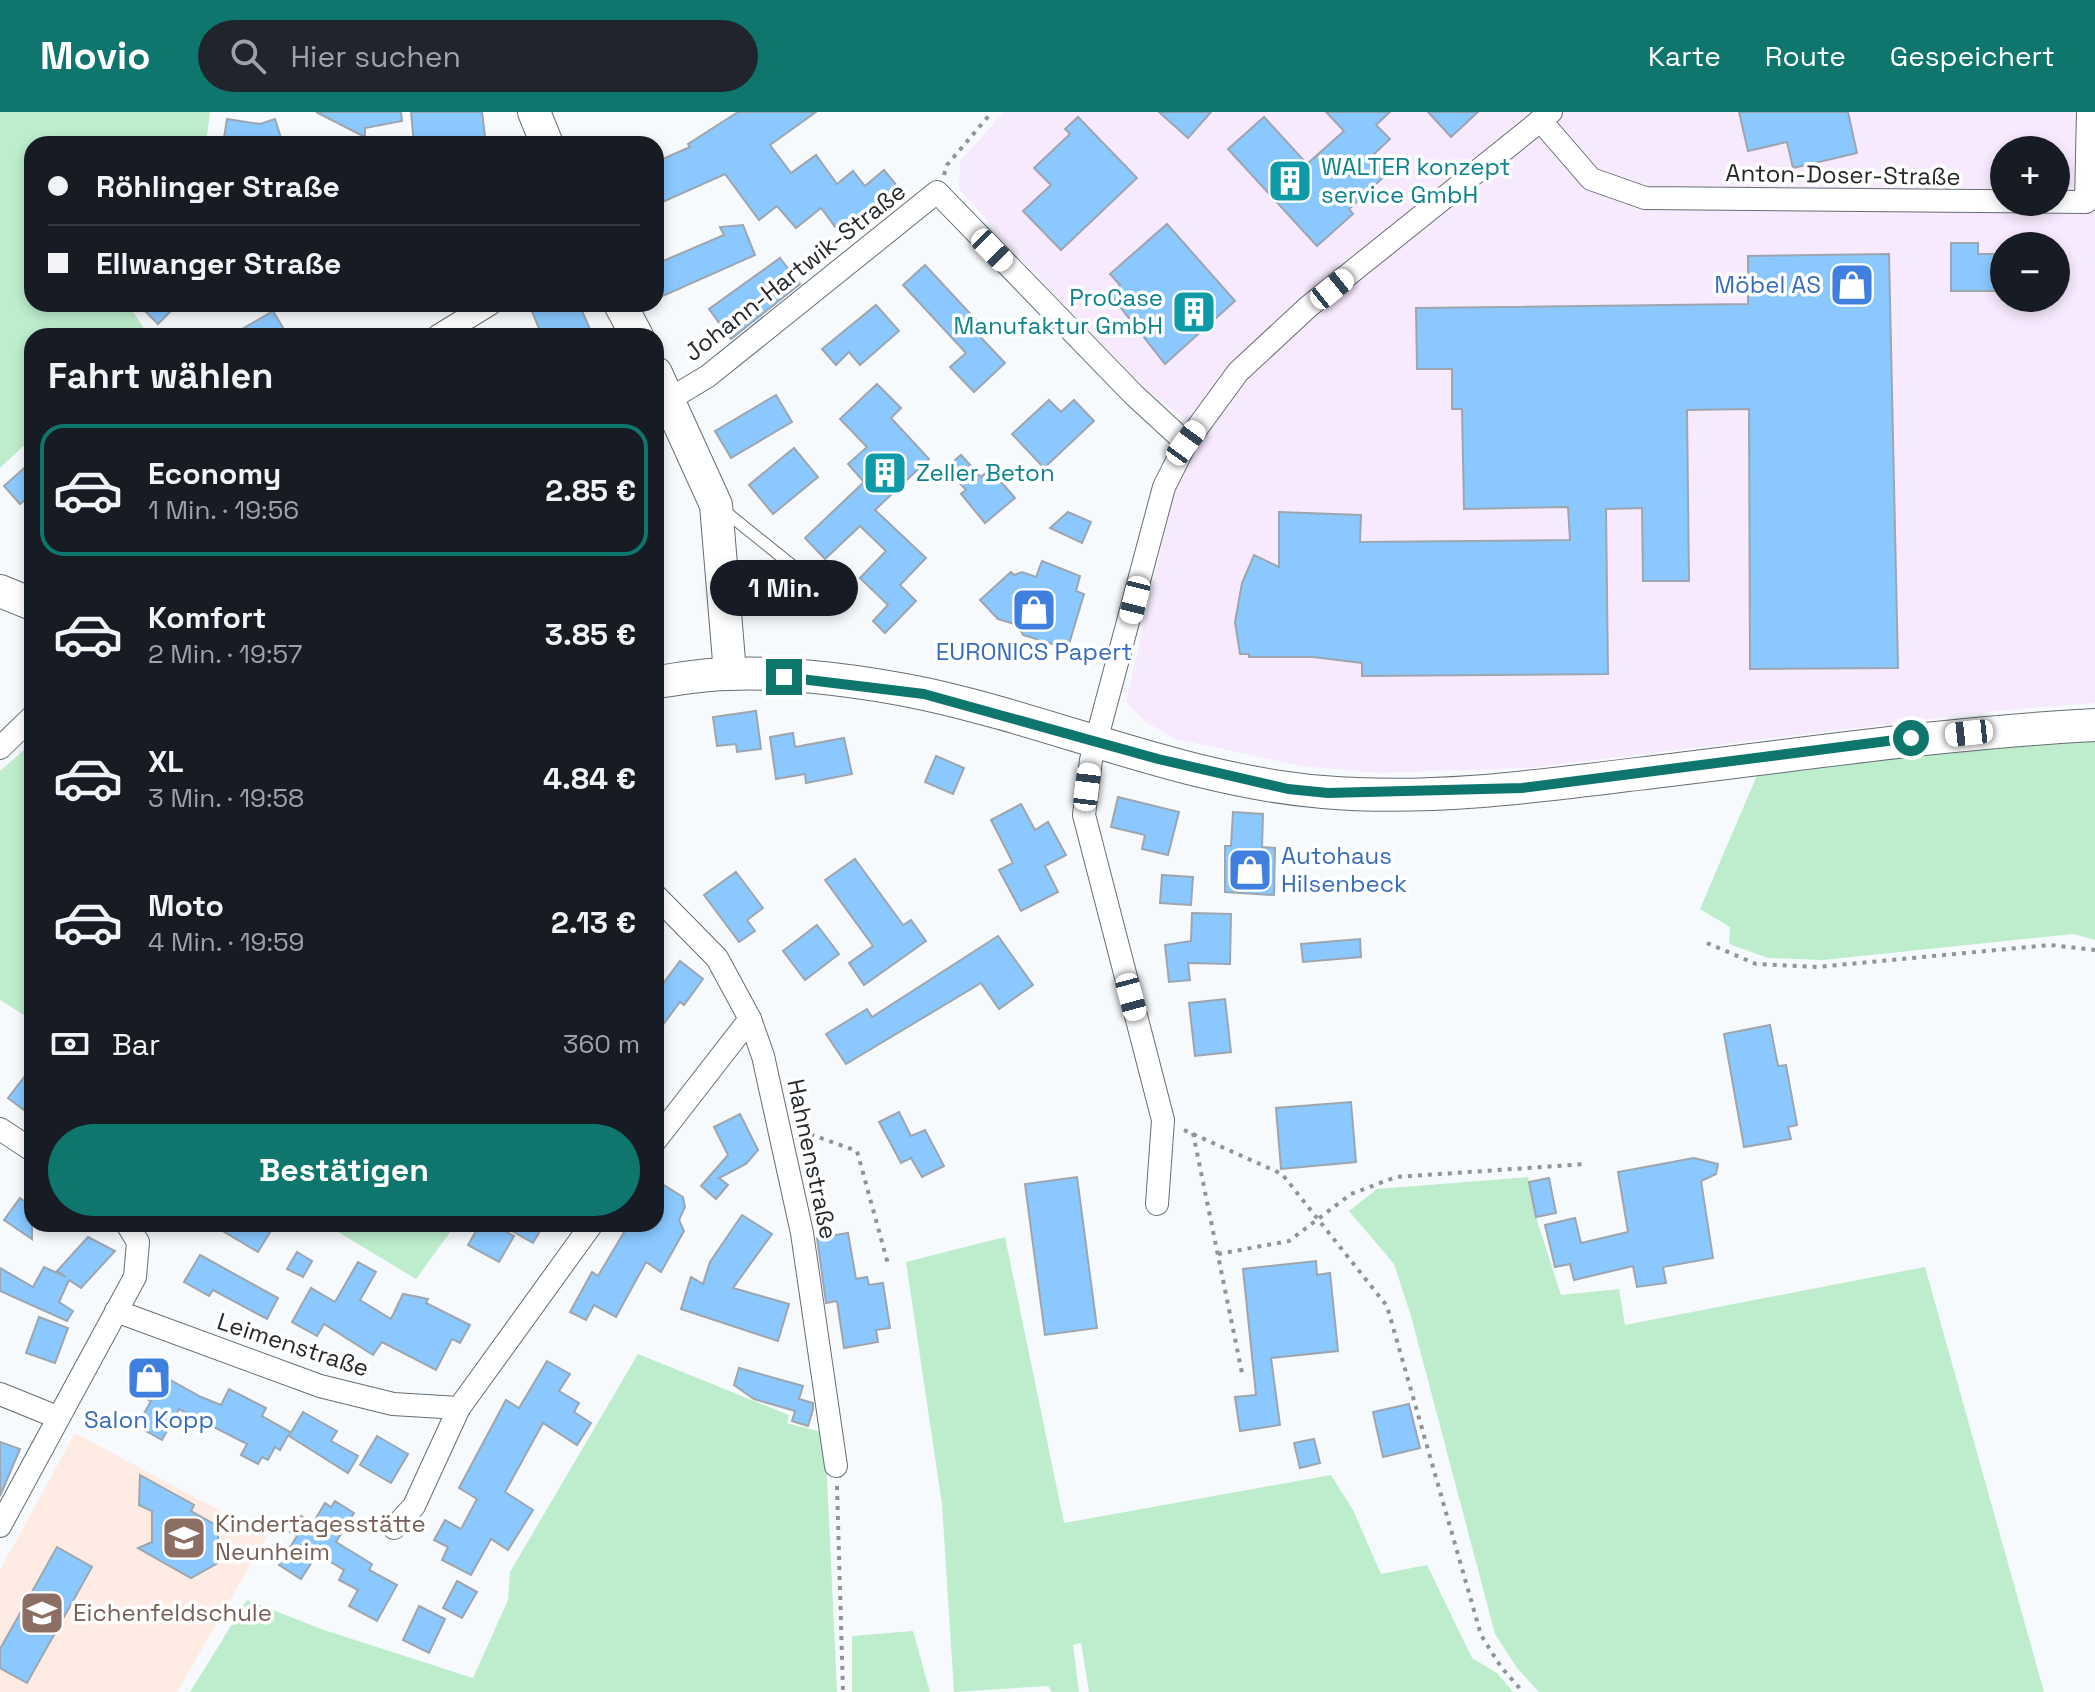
<!DOCTYPE html>
<html lang="de">
<meta charset="utf-8">
<style>
:root{--surface:#171b24;--page:#20242c;--text:#f1f3f6;--muted:#9ea1a6;--line:#363941;--accent:#0f766e}
body{margin:0;font-family:"Space Grotesk",sans-serif;background:var(--page);color:var(--text);height:100vh;display:flex;flex-direction:column;font-size:30px;white-space:nowrap}
*{box-sizing:border-box;margin:0}
p{font-size:26px;color:var(--muted)}
.icon{flex:none;width:44px;height:44px;fill:none;stroke:currentColor;stroke-width:2;stroke-linecap:round;stroke-linejoin:round}
.map{position:relative;flex:1;overflow:hidden}
.side{position:absolute;left:24px;top:216px;width:640px;height:904px;display:flex;flex-direction:column;background:var(--surface);border-radius:24px;box-shadow:0 4px 12px #0003}
.side>*{flex:none}
.banner{position:absolute;left:24px;top:24px;width:640px;height:176px;border-radius:24px;box-shadow:0 4px 12px #0003;display:grid;align-content:center;height:176px;padding:0 24px;background:var(--surface)}
.tools{position:absolute;left:1990px;top:24px;display:grid;gap:16px}
.tools a{display:grid;place-items:center;width:80px;height:80px;border-radius:50%;background:var(--surface);box-shadow:0 4px 12px #0003;font-size:40px}
.end{position:absolute;width:36px;height:36px;margin:-18px;border:10px solid #0f766e;background:#fff;box-shadow:0 0 0 4px #fff}
.from{border-radius:50%}
.bubble{position:absolute;height:56px;border-radius:28px;background:var(--surface);box-shadow:0 4px 12px #0003;font-size:26px;font-weight:700;line-height:56px;text-align:center}
.car{position:absolute;width:24px;height:48px;margin:-24px -12px;border-radius:10px;box-shadow:0 0 6px 2px #0007;background:linear-gradient(#fff 24%,#345 0 40%,#fff 0 76%,#345 0 86%,#fff 0)}
.banner b{display:flex;align-items:center;gap:28px;height:76px;font-size:30px}
.banner b+b{border-top:2px solid var(--line)}
.banner i{width:20px;height:20px;background:var(--text)}
ul{padding:0;list-style:none}
li{display:flex;align-items:center;gap:24px;height:132px;margin:0 16px 12px;padding:0 8px;border:4px solid transparent;border-radius:24px}
li div{flex:1}
li b{display:block;font-size:30px}
li em{font-style:normal;font-weight:700}
li.active{border-color:var(--accent)}
li>.icon{width:72px;height:72px;stroke-width:1.5}
h2{padding:0 24px;font-size:36px;line-height:96px}
.pay{display:flex;align-items:center;gap:20px;height:88px;padding:0 24px;font-size:30px}
.pay p{margin-inline-start:auto}
.cta{display:flex;gap:16px;margin-top:auto;padding:16px 24px}
.cta a{flex:1;height:92px;border-radius:48px;background:var(--accent);color:#fff;font-size:32px;font-weight:700;line-height:92px;text-align:center}
header{display:flex;align-items:center;gap:48px;box-sizing:border-box;height:112px;padding:0 40px;background:var(--accent);color:#fff}
header strong{font-size:38px}
nav{display:flex;gap:44px;margin-inline-start:auto;font-size:28px}
.search{width:560px;height:72px;background:var(--page);display:flex;align-items:center;gap:20px;box-sizing:border-box;padding:0 28px;border-radius:44px;color:var(--muted);font-size:30px}
.map>svg:first-child{display:block}
</style>
<header>
<strong>Movio</strong>
<div class="search"><svg class="icon" aria-label="search" viewBox="0 0 24 24"><circle cx="10" cy="10" r="6"/><path d="M15 15l6 6"/></svg>Hier suchen</div>
<nav><a>Karte</a><a>Route</a><a>Gespeichert</a></nav>
</header>
<div class="map">
<svg width="2095" height="1580" viewBox="0 0 2095 1580">
<rect width="100%" height="100%" fill="#f6fafd"/>
<!-- commercial -->
<path fill="#f7eafe" fill-rule="evenodd" d="M 1004,0 L 2095,0 L 2095,591 L 1996,599 L 1529,656 L 1377,661 L 1301,654 L 1176,627 L 1144,609 L 1126,590 L 1173,384 L 1199,318 L 1148,279 L 1042,170 L 959,77 L 960,49 ZM 2004,38 L 2056,38 L 2056,90 L 2004,90 ZM 2004,134 L 2056,134 L 2056,186 L 2004,186 Z"/>
<!-- education -->
<polygon fill="#feebe3" points="75,1321 267,1424 177,1580 0,1580 0,1458"/>
<!-- green -->
<g fill="#bdedcd">
<polygon points="0,0 210,0 206,32 32,32 32,192 128,192 145,218 139,224 32,224 32,326 0,356"/>
<polygon points="2095,629 2095,828 2073,822 1823,848 1768,846 1729,832 1730,815 1700,797 1758,661 2035,630"/>
<polygon points="32,631 32,908 0,888 0,659"/>
<polygon points="1528,1065 1536,1105 1561,1183 1619,1177 1625,1213 1925,1155 2044,1580 1539,1580 1517,1556 1495,1522 1411,1204 1394,1152 1349,1099 1377,1077"/>
<polygon points="325,1112 456,1112 416,1167"/>
<polygon points="1005,1125 1064,1411 1331,1363 1353,1398 1381,1462 1427,1453 1472,1546 1497,1561 1513,1580 1089,1580 1081,1531 1073,1533 1079,1580 1052,1580 1048,1574 954,1580 942,1392 906,1150"/>
<polygon points="638,1242 789,1303 787,1311 825,1321 837,1580 190,1580 247,1488 324,1518 473,1566 508,1488 510,1460"/>
<polygon points="913,1519 930,1580 852,1580 852,1524"/>
</g>
<!-- building -->
<g fill="#8ac8ff" stroke="#9da6ae" stroke-width="2">
<polygon points="316,0 401,0 402,9 365,16 365,25"/>
<polygon points="411,0 482,0 486,32 414,32"/>
<polygon points="738,0 816,0 770,33 791,61 816,43 837,72 853,59 865,74 884,58 898,75 839,120 821,96 796,116 777,94 759,108 725,62 656,93 656,50 690,35 688,32"/>
<polygon points="1159,0 1211,0 1188,26"/>
<polygon points="1326,0 1390,0 1376,13 1390,27 1373,43 1389,60 1349,97 1353,102 1317,134 1228,37 1264,5 1307,52 1344,19"/>
<polygon points="1428,0 1478,0 1451,25"/>
<polygon points="1739,0 1848,0 1857,41 1793,56 1787,30 1748,39"/>
<polygon points="1078,5 1137,66 1061,138 1023,99 1051,73 1034,56 1070,22 1065,17"/>
<polygon points="227,7 260,12 275,7 283,32 223,32"/>
<polygon points="1167,112 1235,189 1165,252 1110,182 1120,173 1110,162"/>
<polygon points="743,113 755,143 656,187 656,152 724,123 720,115"/>
<polygon points="1951,131 1978,131 1978,142 2004,142 2004,179 1951,179"/>
<polygon points="1889,142 1898,556 1750,557 1749,297 1687,298 1689,469 1643,469 1642,396 1606,397 1608,562 1362,564 1362,551 1313,545 1249,545 1249,542 1240,542 1235,510 1242,471 1254,443 1279,455 1279,400 1361,403 1360,430 1570,428 1568,395 1464,397 1462,297 1452,297 1452,257 1417,257 1416,196 1748,192 1748,144"/>
<polygon points="780,146 800,172 731,227 709,197"/>
<polygon points="925,153 977,209 971,215 1005,251 974,280 950,255 966,241 903,173"/>
<polygon points="138,192 178,192 158,212"/>
<polygon points="529,192 579,192 593,224 542,224"/>
<polygon points="876,193 899,219 860,253 849,240 836,253 822,237"/>
<polygon points="273,199 288,224 230,224"/>
<polygon points="877,272 901,296 891,306 929,347 875,398 926,446 900,473 916,489 885,521 873,509 888,493 860,466 886,439 860,414 825,447 805,426 864,370 848,352 867,335 840,307"/>
<polygon points="776,283 792,310 731,346 715,319"/>
<polygon points="1049,288 1061,300 1074,288 1094,309 1044,356 1012,322"/>
<polygon points="794,336 818,365 773,402 749,373"/>
<polygon points="961,343 981,365 990,357 1015,386 985,411 961,382 966,378 946,356"/>
<polygon points="32,349 32,382 20,392 4,374"/>
<polygon points="1068,400 1091,410 1082,431 1050,416"/>
<polygon points="1042,449 1080,464 1076,479 1084,482 1069,532 1062,535 1023,523 1018,513 998,507 980,488 1011,460 1014,463 1022,460 1036,465"/>
<polygon points="756,599 761,637 737,640 736,632 717,634 713,605"/>
<polygon points="793,621 795,635 844,626 852,662 806,671 805,662 776,667 770,625"/>
<polygon points="936,644 964,656 953,682 925,670"/>
<polygon points="1118,685 1179,700 1168,743 1142,737 1145,723 1111,715"/>
<polygon points="1021,692 1035,718 1048,710 1066,743 1045,754 1058,780 1021,799 999,758 1013,751 991,708"/>
<polygon points="1233,700 1263,702 1262,735 1275,736 1274,783 1225,780 1225,734 1231,734"/>
<polygon points="855,747 903,813 911,808 926,829 864,873 849,851 873,834 825,768"/>
<polygon points="736,760 763,796 747,808 755,819 739,830 704,783"/>
<polygon points="1162,763 1193,765 1191,793 1160,791"/>
<polygon points="1192,801 1231,802 1230,852 1188,851 1190,868 1169,870 1165,833 1191,829"/>
<polygon points="817,813 839,842 805,868 783,839"/>
<polygon points="998,824 1033,873 999,897 981,871 846,952 826,922 867,897 872,905"/>
<polygon points="1360,827 1361,845 1303,850 1301,832"/>
<polygon points="680,849 703,867 684,893 680,890 656,922 656,881"/>
<polygon points="1225,887 1231,940 1195,944 1189,891"/>
<polygon points="1770,913 1778,954 1786,953 1797,1013 1788,1015 1791,1027 1744,1035 1724,922"/>
<polygon points="32,955 32,1004 8,986"/>
<polygon points="1351,990 1356,1050 1281,1057 1276,996"/>
<polygon points="899,1000 911,1024 925,1018 944,1054 922,1065 911,1046 901,1051 879,1010"/>
<polygon points="740,1002 758,1038 746,1052 719,1066 728,1073 716,1087 701,1074 728,1043 714,1015"/>
<polygon points="1694,1046 1718,1052 1716,1062 1701,1069 1713,1146 1663,1155 1666,1171 1637,1175 1633,1154 1574,1168 1570,1152 1555,1155 1545,1113 1575,1106 1581,1131 1628,1120 1618,1060"/>
<polygon points="1077,1065 1097,1216 1045,1223 1025,1072"/>
<polygon points="1549,1066 1556,1101 1536,1105 1529,1070"/>
<polygon points="656,1068 683,1085 685,1095 679,1108 684,1119 661,1160 646,1150 616,1205 594,1193 586,1208 570,1200 592,1160 598,1164 629,1112 656,1112"/>
<polygon points="20,1086 32,1095 32,1127 4,1108"/>
<polygon points="742,1103 772,1122 733,1176 789,1192 778,1229 681,1197 691,1165 703,1172 710,1150"/>
<polygon points="211,1112 275,1112 258,1140"/>
<polygon points="480,1112 492,1112 514,1124 499,1150 468,1133"/>
<polygon points="500,1112 544,1112 533,1131"/>
<polygon points="848,1121 856,1167 867,1165 869,1173 883,1171 890,1216 876,1218 878,1230 844,1236 837,1189 826,1191 817,1126"/>
<polygon points="88,1125 115,1139 81,1176 69,1168 59,1190 73,1199 67,1209 0,1179 0,1156 33,1175 44,1155 66,1165 57,1159"/>
<polygon points="297,1140 312,1149 303,1165 287,1157"/>
<polygon points="200,1143 278,1186 267,1207 213,1178 209,1184 184,1170"/>
<polygon points="1316,1149 1317,1163 1330,1161 1338,1239 1271,1246 1280,1313 1240,1319 1235,1285 1256,1283 1243,1157"/>
<polygon points="358,1150 376,1160 360,1188 391,1207 403,1182 428,1187 426,1191 470,1213 460,1231 452,1227 436,1258 382,1230 373,1243 324,1212 317,1224 292,1210 311,1176 335,1190"/>
<polygon points="39,1205 68,1216 55,1251 26,1241"/>
<polygon points="146,1246 169,1259 165,1265 201,1285 221,1293 229,1277 266,1296 262,1304 290,1320 280,1338 275,1335 268,1348 262,1345 258,1352 241,1343 247,1332 179,1297 162,1328 137,1314 151,1289 128,1277"/>
<polygon points="547,1249 570,1262 559,1279 579,1291 574,1300 591,1311 577,1333 543,1311 505,1380 533,1398 508,1438 491,1427 471,1463 442,1448 448,1435 434,1428 445,1408 461,1417 477,1387 459,1376 506,1288 519,1296"/>
<polygon points="739,1256 803,1274 799,1287 813,1291 813,1297 808,1314 792,1309 795,1299 754,1287 734,1273"/>
<polygon points="1409,1292 1420,1336 1383,1345 1373,1300"/>
<polygon points="303,1300 337,1319 331,1329 358,1344 348,1361 289,1324"/>
<polygon points="377,1324 408,1342 391,1371 360,1353"/>
<polygon points="1314,1327 1320,1351 1300,1356 1294,1331"/>
<polygon points="0,1330 20,1337 0,1384"/>
<polygon points="140,1363 194,1393 191,1399 218,1414 218,1451 191,1466 138,1436 152,1430 152,1399 139,1393"/>
<polygon points="335,1389 354,1401 336,1430 372,1452 369,1458 397,1473 377,1509 349,1494 358,1478 339,1468 344,1458 317,1442 301,1467 279,1453 297,1424 290,1420 301,1404 313,1411 325,1391 331,1395"/>
<polygon points="57,1435 92,1455 27,1571 0,1556 0,1537"/>
<polygon points="457,1469 477,1480 462,1506 443,1496"/>
<polygon points="419,1494 445,1507 429,1541 403,1528"/>
</g>
<g fill="none" stroke-linecap="round" stroke-linejoin="round">
<!-- lane casing -->
<g stroke="#656e75" stroke-width="13">
<polyline id="lane" points="722,397 824,479"/>
</g>
<!-- street casing -->
<g stroke="#656e75" stroke-width="24">
<g id="street">
<polyline points="1540,8 1591,67 1645,86 2086,90 2088,0"/>
<polyline points="438,224 490,192"/>
<polyline points="670,287 708,264 937,80 1134,283 1186,331"/>
<polyline points="0,636 32,605"/>
<polyline points="656,784 717,846 750,907 763,944 802,1121 836,1354"/>
<polyline points="0,1017 32,1038"/>
<polyline points="656,1028 750,907"/>
<polyline points="1157,1092 1163,1008 1084,703 1091,648 1164,375 1186,331 1238,260 1308,195 1551,0"/>
<polyline points="116,1199 320,1274 393,1292 459,1296 592,1112"/>
<polyline points="0,1282 57,1305"/>
<polyline points="0,1414 135,1165 138,1130 127,1112"/>
<polyline points="394,1416 414,1394 459,1296"/>
</g>
</g>
<!-- secondary casing -->
<g stroke="#656e75" stroke-width="34">
<g id="secondary">
<polyline points="534,0 547,32"/>
<polyline points="620,192 637,224"/>
<polyline points="656,261 716,393 730,561"/>
<polyline points="0,479 32,492"/>
<path d="M 656,570 C 680,567 705,562 729,562 C 787,559 868,570 925,582 C 1058,611 1187,669 1323,680 C 1427,689 1533,675 1637,662 C 1790,644 1941,621 2095,613"/>
</g>
</g>
<!-- path -->
<g stroke="#919497" stroke-width="4" stroke-dasharray="4 6" stroke-linecap="butt">
<polyline points="944,63 947,53 992,0"/>
<polyline points="1707,831 1756,852 1817,855 2050,833 2095,838"/>
<polyline points="1184,1018 1282,1062 1387,1194 1481,1523 1501,1555 1523,1580"/>
<polyline points="801,1019 857,1039 888,1152"/>
<polyline points="1193,1021 1242,1261"/>
<polyline points="1218,1142 1289,1129 1351,1082 1396,1065 1586,1052"/>
<polyline points="837,1374 843,1580"/>
</g>
<!-- lane -->
<use href="#lane" stroke="#fff" stroke-width="11"/>
<!-- street -->
<use href="#street" stroke="#fff" stroke-width="22"/>
<!-- secondary -->
<use href="#secondary" stroke="#fff" stroke-width="32"/>
</g>
<g fill="none" stroke-linecap="round" stroke-linejoin="round">
<!-- route -->
<polyline stroke="#0f766e" stroke-width="10" points="784,565 924,582 1158,647 1288,677 1328,681 1522,676 1911,626"/>
</g>
<!-- icons -->
<defs>
<g id="building-square" transform="scale(2.3)"><rect x="-9" y="-9" width="18" height="18" rx="4" fill="#0f9aa8" stroke="#fff"/><path d="M-4-6H4V6H1V3H-1V6H-4ZM-2.5-4.3h1.7v1.8h-1.7ZM.8-4.3h1.7v1.8H.8ZM-2.5-1h1.7V.8h-1.7ZM.8-1h1.7V.8H.8Z" fill="#fff"/></g>
<g id="shop-square" transform="scale(2.3)"><rect x="-9" y="-9" width="18" height="18" rx="4" fill="#3f7fe0" stroke="#fff"/><path d="M-5-2.5h2.3a2.7 3.5 0 0 1 5.4 0H5L5.5 6h-11ZM-1.5-2.5h3a1.5 2.3 0 0 0-3 0Z" fill="#fff"/></g>
<g id="school-square" transform="scale(2.3)"><rect x="-9" y="-9" width="18" height="18" rx="4" fill="#8d6e63" stroke="#fff"/><path d="M0-5L7-2L0 1L-7-2ZM-4 1L0 2.5L4 1V4Q0 6-4 4Z" fill="#fff"/></g>
</defs>
<g fill-rule="evenodd">
<use href="#building-square" x="1290" y="69"/>
<use href="#shop-square" x="1852" y="173"/>
<use href="#building-square" x="1194" y="200"/>
<use href="#building-square" x="885" y="361"/>
<use href="#shop-square" x="1034" y="498"/>
<use href="#shop-square" x="1250" y="758"/>
<use href="#shop-square" x="149" y="1266"/>
<use href="#school-square" x="184" y="1426"/>
<use href="#school-square" x="42" y="1501"/>
</g>
<g text-anchor="middle" stroke-width="7" stroke-linejoin="round" paint-order="stroke">
<!-- culture labels -->
<g font-size="24" fill="#0d838f" stroke="#fff" text-anchor="start">
<text x="1321" y="63">WALTER konzept<tspan x="1321" dy="28">service GmbH</tspan></text>
<text x="1163" y="194" text-anchor="end">ProCase<tspan x="1163" dy="28">Manufaktur GmbH</tspan></text>
<text x="916" y="369">Zeller Beton</text>
</g>
<!-- street labels -->
<g font-size="24" fill="#26292c" stroke="#fff">
<text transform="translate(1843 63) rotate(1)" y="8">Anton-Doser-Straße</text>
<text transform="translate(795 160) rotate(-38)" y="8">Johann-Hartwik-Straße</text>
<text transform="translate(812 1047) rotate(78)" y="8">Hahnenstraße</text>
<text transform="translate(293 1233) rotate(18)" y="8">Leimenstraße</text>
</g>
<!-- shop labels -->
<g font-size="24" fill="#366cbe" stroke="#fff">
<text x="1821" y="181" text-anchor="end">Möbel AS</text>
<text x="1034" y="548">EURONICS Papert</text>
<text x="1281" y="752" text-anchor="start">Autohaus<tspan x="1281" dy="28">Hilsenbeck</tspan></text>
<text x="149" y="1316">Salon Kopp</text>
</g>
<!-- education labels -->
<g font-size="24" fill="#785e54" stroke="#fff" text-anchor="start">
<text x="215" y="1420">Kindertagesstätte<tspan x="215" dy="28">Neunheim</tspan></text>
<text x="73" y="1509">Eichenfeldschule</text>
</g>
</g>
</svg>
<div class="tools">
<a>+</a>
<a>−</a>
</div>
<i class="end from" style="left:1911px;top:626px"></i>
<i class="end" style="left:784px;top:565px"></i>
<div class="bubble" style="left:710px;top:448px;width:148px">1 Min.</div>
<i class="car" style="left:992px;top:138px;rotate:136deg"></i>
<i class="car" style="left:1332px;top:177px;rotate:51deg"></i>
<i class="car" style="left:1186px;top:331px;rotate:36deg"></i>
<i class="car" style="left:1135px;top:488px;rotate:194deg"></i>
<i class="car" style="left:1969px;top:621px;rotate:264deg"></i>
<i class="car" style="left:1087px;top:675px;rotate:7deg"></i>
<i class="car" style="left:1131px;top:885px;rotate:165deg"></i>
<div class="banner">
<b><i class="from"></i>Röhlinger Straße</b>
<b><i></i>Ellwanger Straße</b>
</div>
<section class="side">
<h2>Fahrt wählen</h2>
<ul>
<li class="active"><svg class="icon" aria-label="car" viewBox="0 0 24 24"><path d="M5 17H2v-5l4-1 3-4h7l3 4 3 1v5h-3M9 17h6M6 11h13"/><circle cx="7" cy="17" r="2"/><circle cx="17" cy="17" r="2"/></svg><div><b>Economy</b><p>1 Min. · 19:56</p></div><em>2.85 €</em></li>
<li><svg class="icon" aria-label="car" viewBox="0 0 24 24"><path d="M5 17H2v-5l4-1 3-4h7l3 4 3 1v5h-3M9 17h6M6 11h13"/><circle cx="7" cy="17" r="2"/><circle cx="17" cy="17" r="2"/></svg><div><b>Komfort</b><p>2 Min. · 19:57</p></div><em>3.85 €</em></li>
<li><svg class="icon" aria-label="car" viewBox="0 0 24 24"><path d="M5 17H2v-5l4-1 3-4h7l3 4 3 1v5h-3M9 17h6M6 11h13"/><circle cx="7" cy="17" r="2"/><circle cx="17" cy="17" r="2"/></svg><div><b>XL</b><p>3 Min. · 19:58</p></div><em>4.84 €</em></li>
<li><svg class="icon" aria-label="car" viewBox="0 0 24 24"><path d="M5 17H2v-5l4-1 3-4h7l3 4 3 1v5h-3M9 17h6M6 11h13"/><circle cx="7" cy="17" r="2"/><circle cx="17" cy="17" r="2"/></svg><div><b>Moto</b><p>4 Min. · 19:59</p></div><em>2.13 €</em></li>
</ul>
<div class="pay"><svg class="icon" aria-label="cash" viewBox="0 0 24 24"><path d="M3 7h18v10H3z"/><circle cx="12" cy="12" r="2"/></svg>Bar<p>360 m</p></div>
<div class="cta"><a>Bestätigen</a></div>
</section>
</div>
